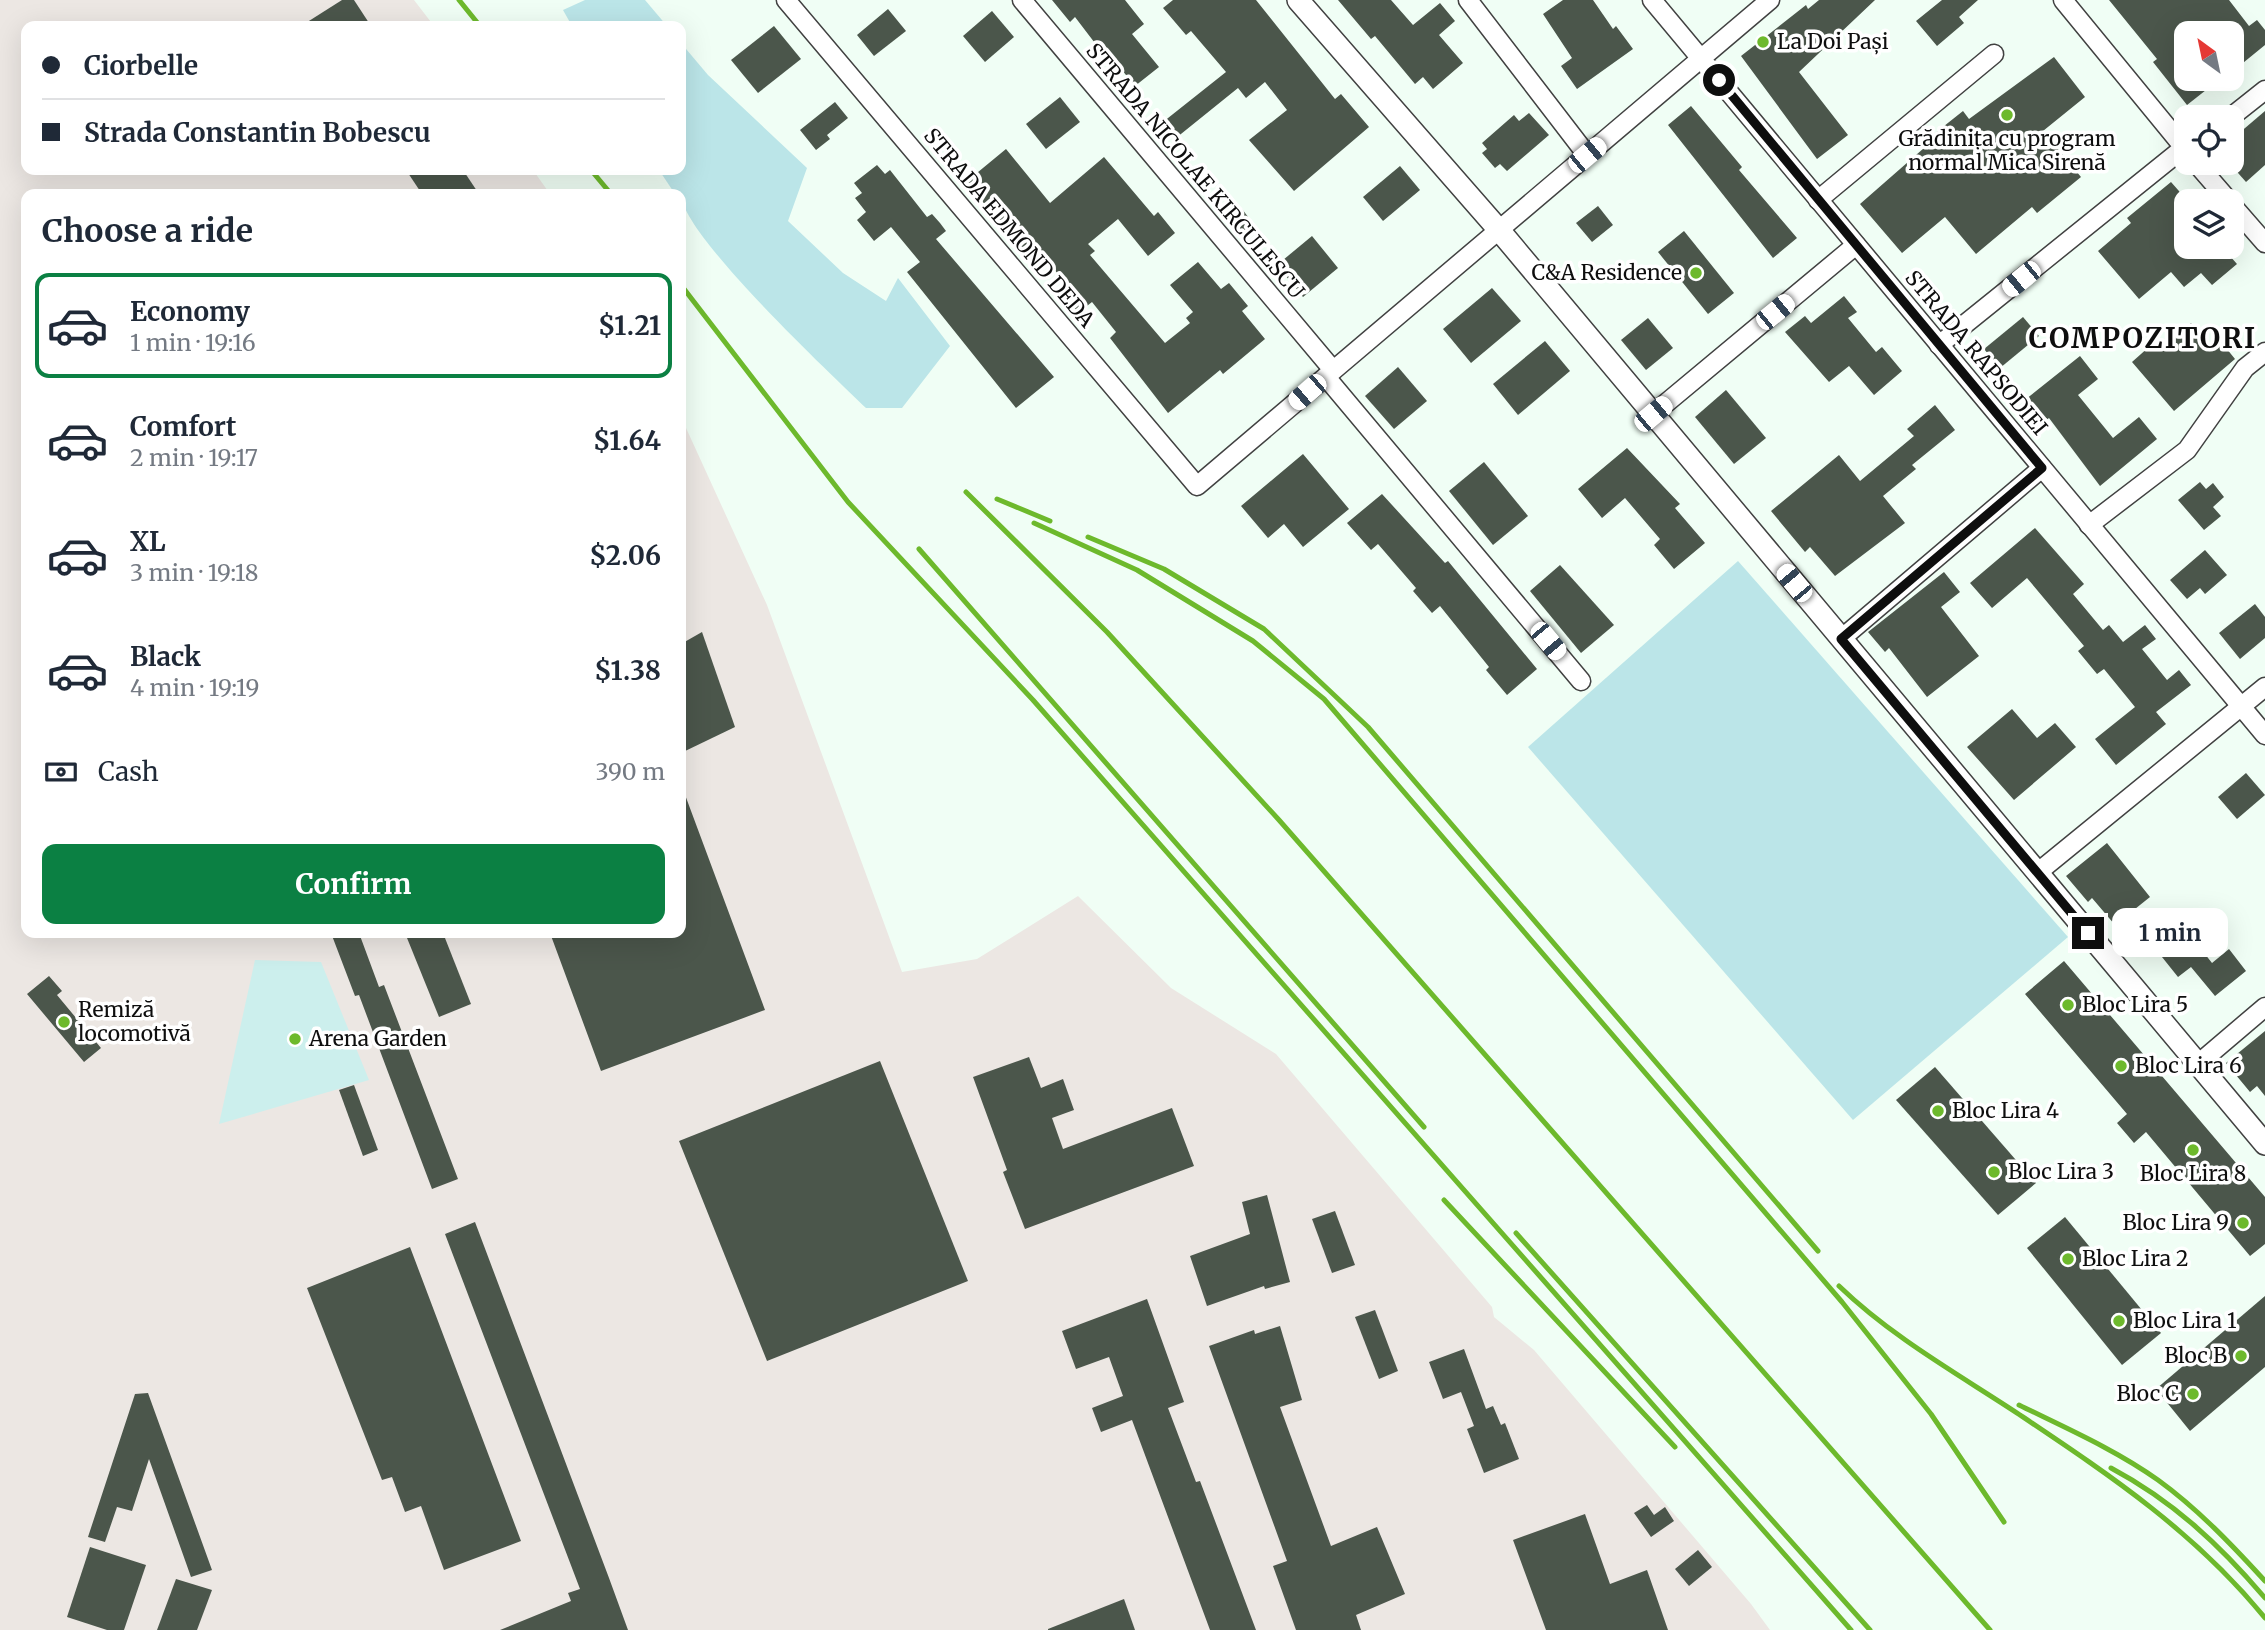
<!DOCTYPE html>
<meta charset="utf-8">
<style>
:root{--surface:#fff;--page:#f6f6f7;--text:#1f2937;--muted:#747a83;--line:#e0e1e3;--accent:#0b8043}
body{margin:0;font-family:Merriweather,serif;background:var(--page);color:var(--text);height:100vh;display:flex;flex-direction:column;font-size:26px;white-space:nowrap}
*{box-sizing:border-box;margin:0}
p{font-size:23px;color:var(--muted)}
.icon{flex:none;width:38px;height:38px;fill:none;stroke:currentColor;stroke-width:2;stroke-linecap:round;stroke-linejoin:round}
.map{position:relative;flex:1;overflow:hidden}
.drawer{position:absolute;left:21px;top:189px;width:665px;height:749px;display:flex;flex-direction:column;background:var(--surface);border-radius:14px;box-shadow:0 7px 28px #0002}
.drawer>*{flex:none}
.guide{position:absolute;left:21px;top:21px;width:665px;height:154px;border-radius:14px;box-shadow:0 7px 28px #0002;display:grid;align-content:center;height:154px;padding:0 21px;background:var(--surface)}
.needle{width:46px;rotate:327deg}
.controls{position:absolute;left:2174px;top:21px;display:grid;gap:14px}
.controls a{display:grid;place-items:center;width:70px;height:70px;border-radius:14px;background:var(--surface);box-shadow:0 7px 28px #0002;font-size:35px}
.end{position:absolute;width:32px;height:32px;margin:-16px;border:9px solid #0e0e0e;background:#fff;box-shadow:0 0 0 4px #fff}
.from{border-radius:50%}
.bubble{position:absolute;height:49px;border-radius:14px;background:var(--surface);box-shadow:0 7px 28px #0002;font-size:23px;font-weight:700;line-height:49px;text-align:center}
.car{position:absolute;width:21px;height:42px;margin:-21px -10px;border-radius:9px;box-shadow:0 0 5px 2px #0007;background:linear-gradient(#fff 24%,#345 0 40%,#fff 0 76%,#345 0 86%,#fff 0)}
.guide b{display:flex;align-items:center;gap:24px;height:66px;font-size:26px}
.guide b+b{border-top:2px solid var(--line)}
.guide i{width:18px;height:18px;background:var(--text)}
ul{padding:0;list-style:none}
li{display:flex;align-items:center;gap:21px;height:105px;margin:0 14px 10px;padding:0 7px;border:4px solid transparent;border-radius:14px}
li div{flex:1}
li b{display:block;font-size:26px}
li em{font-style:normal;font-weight:700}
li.current{border-color:var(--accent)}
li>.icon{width:63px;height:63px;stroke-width:1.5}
h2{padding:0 21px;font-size:32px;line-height:84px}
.pay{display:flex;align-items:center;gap:18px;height:77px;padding:0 21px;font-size:26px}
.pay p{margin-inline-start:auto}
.primary-button{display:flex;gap:14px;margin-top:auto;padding:14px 21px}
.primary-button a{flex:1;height:80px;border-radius:14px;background:var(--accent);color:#fff;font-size:28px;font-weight:700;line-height:80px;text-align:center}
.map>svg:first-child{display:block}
</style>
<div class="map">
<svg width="2265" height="1630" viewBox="0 0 2265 1630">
<rect width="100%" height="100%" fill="#f0fef5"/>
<!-- industrial -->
<polygon fill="#ece7e3" points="0,0 414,0 434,26 26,26 26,170 533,170 550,194 26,194 26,933 681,933 681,417 767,605 902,972 977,959 1078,896 1171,988 1276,1054 1492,1307 1494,1317 1534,1350 1751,1604 1770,1630 0,1630"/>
<!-- green -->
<g fill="#bbe5e8">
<polygon points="585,0 645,0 667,26 572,26 563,10"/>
<path d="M 681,43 L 708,75 L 807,168 L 788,221 L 843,273 L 886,301 L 898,278 L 950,346 L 902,408 L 866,408 C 832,375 681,234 681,194 L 675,194 L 659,170 L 681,170 Z"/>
<polygon points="1738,561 2068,937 1853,1120 1528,747"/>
</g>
<!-- pitch -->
<polygon fill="#ccefed" points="255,960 321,962 369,1080 219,1124"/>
<!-- building -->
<g fill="#4b564b">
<polygon points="342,0 354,0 371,26 301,26"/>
<polygon points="1052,0 1125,0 1144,24 1132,34 1159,67 1135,86 1108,53 1104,55 1075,17 1070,22"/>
<polygon points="1173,0 1256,0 1335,99 1341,94 1369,127 1294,191 1249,140 1287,110 1265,82 1246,98 1238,88 1176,138 1163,122 1226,72 1191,31 1186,35 1163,8"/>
<polygon points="1338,0 1391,0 1413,25 1440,3 1455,21 1439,35 1463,63 1433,89 1423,77 1415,84 1375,36 1371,39"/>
<polygon points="1563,0 1593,0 1613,29 1616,26 1633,49 1577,89 1561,66 1572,58 1543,14"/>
<polygon points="1819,0 1875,0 1799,72 1848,135 1817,159 1741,56 1806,5 1808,9"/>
<polygon points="1942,0 1978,0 1959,17 1964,23 1937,46 1916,21"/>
<polygon points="2109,0 2229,0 2249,26 2257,20 2265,30 2265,45 2238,67 2231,58 2231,33 2186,33 2186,79 2220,79 2187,105 2153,62 2157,59"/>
<polygon points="888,9 906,31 874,56 857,35"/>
<polygon points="992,11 1014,37 985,62 963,36"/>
<polygon points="774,26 801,59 758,93 731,60"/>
<polygon points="2054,57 2085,97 2043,131 2081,177 2037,213 2032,207 1976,254 1945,217 1902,253 1860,204 1932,141 1929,138 1963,111 1969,119"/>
<polygon points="1060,97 1080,122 1046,149 1026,124"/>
<polygon points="835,102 848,118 827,135 830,139 816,150 800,130"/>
<polygon points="1691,106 1742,167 1739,170 1797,238 1773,258 1668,125"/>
<polygon points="2265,111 2265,165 2246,182 2231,165 2231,140"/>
<polygon points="1529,113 1549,135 1507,171 1500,164 1495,168 1482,153 1487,149 1482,143 1514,115 1519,121"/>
<polygon points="1006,149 1050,203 1104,157 1154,216 1158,212 1175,233 1148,256 1118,219 1088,244 1095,251 1090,255 1165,343 1190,323 1186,318 1193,312 1170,285 1198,262 1221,289 1229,283 1248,306 1242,311 1265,339 1223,374 1220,370 1168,413 1110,338 1116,332 1092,302 1078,313 1061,291 1068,286 1033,244 1024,252 966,182"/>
<polygon points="877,165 885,174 890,170 927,217 932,214 940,223 946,231 936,239 1054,377 1016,408 907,272 920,262 891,227 874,241 857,220 866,212 855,198 862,193 854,183"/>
<polygon points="1400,166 1420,190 1383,221 1363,197"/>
<polygon points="406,170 463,170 479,194 422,194"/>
<polygon points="2171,182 2186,199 2186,247 2222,247 2237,264 2212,285 2201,273 2184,287 2171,272 2139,299 2098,251 2131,223 2127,218"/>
<polygon points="1598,206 1613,225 1592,242 1576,223"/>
<polygon points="1242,209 1255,226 1240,237 1227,221"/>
<polygon points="1684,231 1734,293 1708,314 1658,252"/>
<polygon points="1312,236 1338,268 1303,297 1277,265"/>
<polygon points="1492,288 1521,321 1471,363 1443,329"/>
<polygon points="1844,296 1857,312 1848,318 1876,352 1882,347 1902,371 1874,395 1849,366 1829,382 1785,332 1805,316 1811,323"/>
<polygon points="2023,317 2039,336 2000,368 1984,349"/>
<polygon points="1648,318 1673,348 1646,370 1621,340"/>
<polygon points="2191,323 2210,345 2218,338 2235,359 2174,411 2132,362 2159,338 2165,345"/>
<polygon points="1545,341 1570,371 1518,415 1493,384"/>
<polygon points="2080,356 2098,379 2078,395 2113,438 2139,417 2157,439 2100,486 2049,418 2036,428 2026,399"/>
<polygon points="1398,367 1427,401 1394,429 1365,396"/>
<polygon points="1726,390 1766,438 1734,464 1695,417"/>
<polygon points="1935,405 1955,430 1912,465 1916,469 1883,496 1905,523 1835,576 1810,547 1805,552 1771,511 1839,455 1860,481 1914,436 1907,429"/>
<polygon points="1627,448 1680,504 1675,508 1705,543 1674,569 1654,545 1660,539 1625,498 1602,518 1578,489"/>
<polygon points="1303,454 1349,509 1303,547 1284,524 1268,538 1241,506"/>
<polygon points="1484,462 1528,516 1493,545 1449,491"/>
<polygon points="2200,482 2206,489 2213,483 2224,497 2213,507 2221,516 2204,530 2178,500"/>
<polygon points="1382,494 1445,563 1448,561 1537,669 1507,695 1486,670 1489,667 1440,606 1432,613 1413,591 1416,588 1378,544 1371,550 1347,523"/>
<polygon points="2035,528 2084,584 2073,594 2103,630 2109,625 2123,642 2145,625 2156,639 2142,649 2167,680 2179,670 2191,685 2156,712 2166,724 2116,765 2095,739 2135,707 2104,669 2097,674 2078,651 2084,646 2027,578 1992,608 1970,583"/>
<polygon points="2205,550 2227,575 2205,594 2200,588 2187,599 2170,580"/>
<polygon points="1560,565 1614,625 1581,653 1530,591"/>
<polygon points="1944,572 1960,592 1941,607 1979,656 1927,697 1889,648 1885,652 1868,632"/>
<polygon points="2255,604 2265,617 2265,638 2240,659 2219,633"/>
<polygon points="702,632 735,727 681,753 681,644"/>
<polygon points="2012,709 2037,738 2055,723 2076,747 2014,800 1967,747"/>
<polygon points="2246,773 2265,795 2237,819 2218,797"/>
<polygon points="681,784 765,1010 601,1071 550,933 681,933"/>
<polygon points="2107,843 2150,897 2115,925 2092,898 2088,902 2066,876"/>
<polygon points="2186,930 2212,963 2229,949 2246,971 2215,996 2191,967 2178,977 2158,952"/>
<polygon points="331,933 359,933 379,987 384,985 458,1179 432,1189 359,995 355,996"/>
<polygon points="405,933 443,933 471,1004 439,1017"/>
<polygon points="2064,961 2265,1197 2265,1244 2250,1256 2146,1132 2134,1143 2117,1123 2127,1114 2025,994"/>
<polygon points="49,976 62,991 57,995 101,1048 84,1062 27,994"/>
<polygon points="2265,1031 2265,1096 2257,1086 2250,1092 2226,1063"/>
<polygon points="1029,1057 1041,1088 1063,1079 1074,1110 1052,1118 1063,1149 1172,1108 1194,1166 1025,1229 1003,1172 1007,1170 973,1077"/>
<polygon points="880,1061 968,1281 767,1361 679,1141"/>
<polygon points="1935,1067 2036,1183 1998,1215 1896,1100"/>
<polygon points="354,1085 378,1150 363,1156 339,1090"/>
<polygon points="1267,1195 1290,1282 1265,1289 1264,1286 1207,1306 1190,1256 1250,1234 1242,1202"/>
<polygon points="1335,1211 1355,1265 1332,1273 1312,1219"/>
<polygon points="2065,1217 2161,1333 2122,1365 2027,1248"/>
<polygon points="475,1222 609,1578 628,1630 500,1630 571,1601 568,1593 580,1589 445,1234"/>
<polygon points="410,1247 521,1541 444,1570 421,1506 405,1512 392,1477 382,1480 307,1288"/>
<polygon points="2265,1296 2265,1367 2190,1431 2156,1389"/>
<polygon points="1147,1299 1184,1402 1168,1408 1196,1482 1200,1481 1256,1630 1210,1630 1132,1420 1101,1432 1092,1408 1123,1396 1109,1357 1076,1369 1062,1331"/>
<polygon points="1375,1310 1398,1371 1379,1379 1355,1317"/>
<polygon points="1280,1326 1302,1400 1280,1407 1331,1546 1377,1527 1405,1594 1356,1615 1361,1630 1296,1630 1273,1566 1287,1561 1209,1346 1254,1330 1255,1334"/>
<polygon points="1464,1349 1486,1409 1493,1406 1501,1425 1505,1423 1519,1459 1484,1473 1467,1429 1474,1426 1461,1392 1443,1399 1429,1362"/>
<polygon points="148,1393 212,1570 191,1577 149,1459 132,1511 117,1507 105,1542 88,1537 135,1394"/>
<polygon points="1647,1505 1654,1515 1665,1507 1674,1521 1651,1537 1634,1513"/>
<polygon points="1585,1514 1610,1584 1647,1570 1668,1630 1546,1630 1513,1540"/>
<polygon points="90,1547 146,1565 124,1630 107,1630 67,1617"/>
<polygon points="1698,1550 1712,1567 1689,1586 1675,1569"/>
<polygon points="176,1579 212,1590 197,1630 157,1630"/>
<polygon points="1124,1599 1135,1630 1048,1630 1048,1629"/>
</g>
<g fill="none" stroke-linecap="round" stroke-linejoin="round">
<!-- minor casing -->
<g stroke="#414141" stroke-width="21">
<g id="minor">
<polyline points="786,0 1197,486 1770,0"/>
<polyline points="1022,0 1333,370"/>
<polyline points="1468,0 1587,155"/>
<polyline points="1652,0 2265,735"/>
<polyline points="2063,0 2186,150"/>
<polyline points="2231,117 2265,90"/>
<polyline points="2196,163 2229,201"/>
<polyline points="1818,200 1994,54"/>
<polyline points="2231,204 2265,243"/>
<polyline points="1939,345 2186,146"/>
<polyline points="1326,377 1581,681"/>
<polyline points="1653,414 1856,245"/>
<polyline points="2089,525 2187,450 2245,368 2265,352"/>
<polyline points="1841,639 2042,468"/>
<polyline points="2037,873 2265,687"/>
<polyline points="2198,1064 2265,1007"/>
</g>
</g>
<!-- tertiary casing -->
<g stroke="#414141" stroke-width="24">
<polyline id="tertiary" points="1298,0 1499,230 2265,1144"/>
</g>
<!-- minor -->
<use href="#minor" stroke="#fff" stroke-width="18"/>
<!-- tertiary -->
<use href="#tertiary" stroke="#fff" stroke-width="21"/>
<!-- rail -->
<g stroke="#6db92c" stroke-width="5">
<polyline points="459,0 480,26"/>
<polyline points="591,170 611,194"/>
<polyline points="681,285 848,502 1033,700 1851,1630"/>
<polyline points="966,492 1107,632 1279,820 1990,1630"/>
<polyline points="997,499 1050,521"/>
<polyline points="1034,523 1137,570 1253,641 1324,699 1842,1302 1931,1414 2004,1522"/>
<polyline points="1088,537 1164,569 1264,629 1368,727 1818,1251"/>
<polyline points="919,549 1424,1127"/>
<polyline points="1444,1200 1675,1447"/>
<polyline points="1516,1233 1870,1630"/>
<path d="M 1839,1286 C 1893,1338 1958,1374 2020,1415 C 2111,1476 2195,1532 2265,1618"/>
<path d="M 2019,1405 C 2066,1428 2116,1450 2158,1480 C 2198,1509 2232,1545 2265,1581"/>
<path d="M 2111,1468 C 2173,1501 2220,1545 2265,1598"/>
</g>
</g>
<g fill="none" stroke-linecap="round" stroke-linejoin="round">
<!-- route -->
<polyline stroke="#0e0e0e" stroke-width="9" points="1719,80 2042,468 1841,639 2088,933"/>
</g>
<!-- markers -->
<g fill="#6db92c" stroke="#fff" stroke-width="2.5">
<circle cx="1763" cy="42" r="7"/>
<circle cx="2007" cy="115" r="7"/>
<circle cx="1696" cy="273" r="7"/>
<circle cx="2068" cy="1005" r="7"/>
<circle cx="64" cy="1022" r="7"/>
<circle cx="295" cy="1039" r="7"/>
<circle cx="2121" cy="1066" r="7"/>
<circle cx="1938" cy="1111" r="7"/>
<circle cx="2193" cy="1150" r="7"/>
<circle cx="1994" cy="1172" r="7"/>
<circle cx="2243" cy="1223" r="7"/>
<circle cx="2068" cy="1259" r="7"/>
<circle cx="2119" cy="1321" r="7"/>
<circle cx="2241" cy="1356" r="7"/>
<circle cx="2193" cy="1394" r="7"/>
</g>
<g text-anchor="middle" stroke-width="7" stroke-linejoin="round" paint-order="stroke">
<!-- poi labels -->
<g font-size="21" fill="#0e0e0e" stroke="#fff" text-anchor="start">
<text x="1777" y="49">La Doi Pași</text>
<text x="2007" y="146" text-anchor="middle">Grădinița cu program<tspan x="2007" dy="24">normal Mica Sirenă</tspan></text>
<text x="1682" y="280" text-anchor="end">C&amp;A Residence</text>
<text x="2082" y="1012">Bloc Lira 5</text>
<text x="78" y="1017">Remiză<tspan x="78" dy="24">locomotivă</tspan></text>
<text x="309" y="1046">Arena Garden</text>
<text x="2135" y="1073">Bloc Lira 6</text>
<text x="1952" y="1118">Bloc Lira 4</text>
<text x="2008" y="1179">Bloc Lira 3</text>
<text x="2193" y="1181" text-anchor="middle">Bloc Lira 8</text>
<text x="2229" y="1230" text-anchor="end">Bloc Lira 9</text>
<text x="2082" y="1266">Bloc Lira 2</text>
<text x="2133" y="1328">Bloc Lira 1</text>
<text x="2227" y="1363" text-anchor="end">Bloc B</text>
<text x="2179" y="1401" text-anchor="end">Bloc C</text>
</g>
<!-- street labels -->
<g font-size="21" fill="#0e0e0e" stroke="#fff">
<text transform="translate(1195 171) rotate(50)" y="7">STRADA NICOLAE KIRCULESCU</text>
<text transform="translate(1009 228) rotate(50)" y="7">STRADA EDMOND DEDA</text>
<text transform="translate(1976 353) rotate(50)" y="7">STRADA RAPSODIEI</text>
</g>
<!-- district labels -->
<g font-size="28" font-weight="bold" letter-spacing="2" fill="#0e0e0e" stroke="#fff">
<text x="2143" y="348">COMPOZITORI</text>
</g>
</g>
</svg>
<div class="controls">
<a><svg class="needle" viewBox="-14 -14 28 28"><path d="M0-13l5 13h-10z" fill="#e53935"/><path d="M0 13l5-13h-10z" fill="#747a83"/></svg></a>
<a><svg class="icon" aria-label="locate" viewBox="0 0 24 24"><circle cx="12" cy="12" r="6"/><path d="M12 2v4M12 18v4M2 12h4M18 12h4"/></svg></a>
<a><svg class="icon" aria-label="layers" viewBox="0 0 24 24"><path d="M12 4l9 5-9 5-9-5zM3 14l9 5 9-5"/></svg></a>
</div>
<i class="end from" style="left:1719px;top:80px"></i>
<i class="end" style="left:2088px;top:933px"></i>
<div class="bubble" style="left:2112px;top:908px;width:116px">1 min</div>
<i class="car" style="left:1587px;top:155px;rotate:50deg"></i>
<i class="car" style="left:2021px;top:279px;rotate:231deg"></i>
<i class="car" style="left:1775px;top:312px;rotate:51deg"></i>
<i class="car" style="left:1307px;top:392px;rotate:229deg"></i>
<i class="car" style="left:1653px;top:414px;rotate:50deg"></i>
<i class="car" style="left:1794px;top:583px;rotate:320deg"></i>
<i class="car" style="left:1548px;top:641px;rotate:140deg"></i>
<div class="guide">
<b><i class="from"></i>Ciorbelle</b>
<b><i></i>Strada Constantin Bobescu</b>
</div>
<section class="drawer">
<h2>Choose a ride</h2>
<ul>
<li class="current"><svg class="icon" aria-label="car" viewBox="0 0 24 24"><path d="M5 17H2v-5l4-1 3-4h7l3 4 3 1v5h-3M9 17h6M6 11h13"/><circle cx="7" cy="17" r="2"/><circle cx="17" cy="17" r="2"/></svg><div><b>Economy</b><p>1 min · 19:16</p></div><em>$1.21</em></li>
<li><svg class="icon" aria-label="car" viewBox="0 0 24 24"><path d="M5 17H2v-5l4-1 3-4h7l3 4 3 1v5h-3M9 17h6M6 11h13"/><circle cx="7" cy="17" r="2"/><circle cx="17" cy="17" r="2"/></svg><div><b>Comfort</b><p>2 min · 19:17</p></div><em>$1.64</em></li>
<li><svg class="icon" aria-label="car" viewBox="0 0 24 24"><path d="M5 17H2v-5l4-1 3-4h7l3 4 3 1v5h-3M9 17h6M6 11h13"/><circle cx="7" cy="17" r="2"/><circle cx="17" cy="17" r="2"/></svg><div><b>XL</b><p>3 min · 19:18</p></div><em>$2.06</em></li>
<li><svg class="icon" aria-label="car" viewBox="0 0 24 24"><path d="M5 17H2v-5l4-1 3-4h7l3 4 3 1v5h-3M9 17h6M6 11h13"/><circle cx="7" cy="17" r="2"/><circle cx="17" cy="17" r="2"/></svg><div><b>Black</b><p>4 min · 19:19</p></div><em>$1.38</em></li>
</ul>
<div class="pay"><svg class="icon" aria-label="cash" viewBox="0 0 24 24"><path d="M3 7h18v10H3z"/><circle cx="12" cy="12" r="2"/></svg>Cash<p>390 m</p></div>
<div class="primary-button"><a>Confirm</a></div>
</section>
</div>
